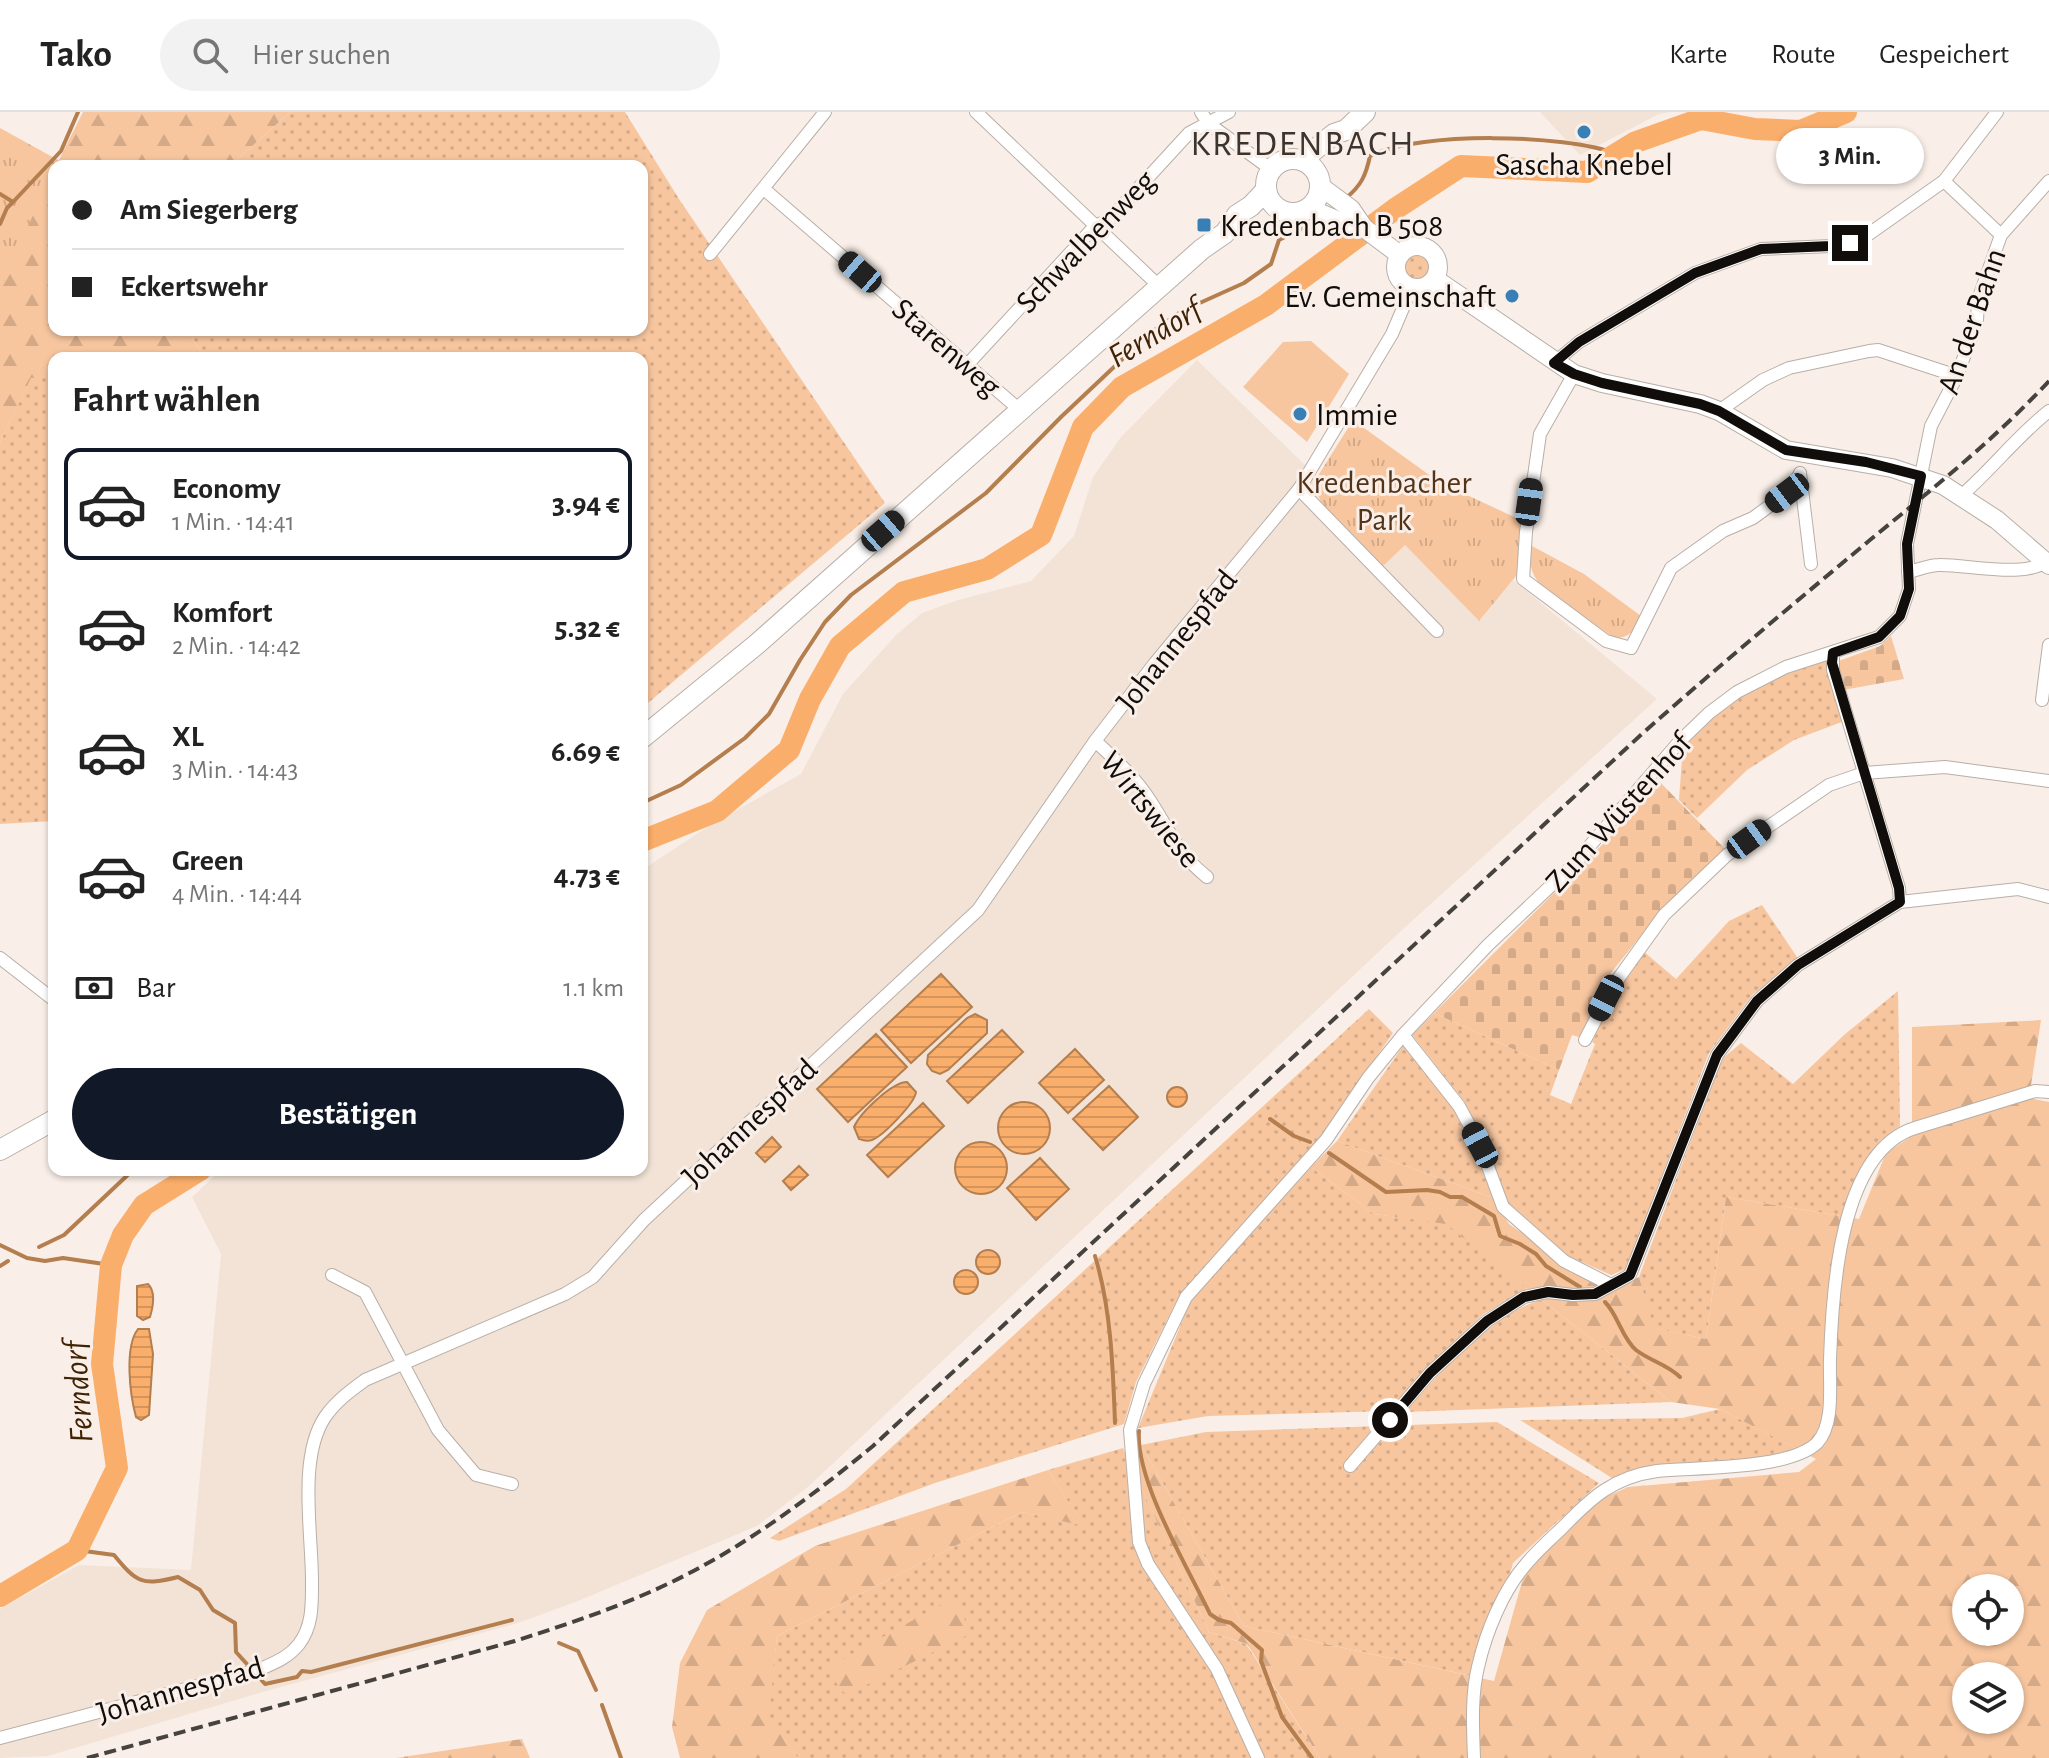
<!DOCTYPE html>
<html lang="de">
<meta charset="utf-8">
<style>
:root{--surface:#fff;--page:#f2f2f2;--text:#222;--muted:#767676;--line:#e0e0e0;--accent:#111827}
body{margin:0;font-family:"Alegreya Sans",sans-serif;background:var(--page);color:var(--text);height:100vh;display:flex;flex-direction:column;font-size:30px;white-space:nowrap}
*{box-sizing:border-box;margin:0}
p{font-size:26px;color:var(--muted)}
.icon{flex:none;width:44px;height:44px;fill:none;stroke:currentColor;stroke-width:2;stroke-linecap:round;stroke-linejoin:round}
.map{position:relative;flex:1;overflow:hidden}
.drawer{position:absolute;left:48px;top:240px;width:600px;height:824px;display:flex;flex-direction:column;background:var(--surface);border-radius:16px;box-shadow:0 2px 6px #0004}
.drawer>*{flex:none}
.banner{position:absolute;left:48px;top:48px;width:600px;height:176px;border-radius:16px;box-shadow:0 2px 6px #0004;display:grid;align-content:center;height:176px;padding:0 24px;background:var(--surface)}
.fabs{position:absolute;left:1952px;top:1462px;display:grid;gap:16px}
.fabs a{display:grid;place-items:center;width:72px;height:72px;border-radius:50%;background:var(--surface);box-shadow:0 2px 6px #0004;font-size:40px}
.end{position:absolute;width:36px;height:36px;margin:-18px;border:10px solid #100d0b;background:#fff;box-shadow:0 0 0 4px #fff}
.from{border-radius:50%}
.bubble{position:absolute;height:56px;border-radius:28px;background:var(--surface);box-shadow:0 2px 6px #0004;font-size:26px;font-weight:700;line-height:56px;text-align:center}
.car{position:absolute;width:24px;height:48px;margin:-24px -12px;border-radius:10px;box-shadow:0 0 6px 2px #0007;background:linear-gradient(#222 24%,#8ab4d8 0 40%,#222 0 76%,#8ab4d8 0 86%,#222 0)}
.banner b{display:flex;align-items:center;gap:28px;height:76px;font-size:30px}
.banner b+b{border-top:2px solid var(--line)}
.banner i{width:20px;height:20px;background:var(--text)}
ul{padding:0;list-style:none}
li{display:flex;align-items:center;gap:24px;height:112px;margin:0 16px 12px;padding:0 8px;border:4px solid transparent;border-radius:16px}
li div{flex:1}
li b{display:block;font-size:30px}
li em{font-style:normal;font-weight:700}
li.selected{border-color:var(--accent)}
li>.icon{width:72px;height:72px;stroke-width:1.5}
h2{padding:0 24px;font-size:36px;line-height:96px}
.pay{display:flex;align-items:center;gap:20px;height:88px;padding:0 24px;font-size:30px}
.pay p{margin-inline-start:auto}
.button{display:flex;gap:16px;margin-top:auto;padding:16px 24px}
.button a{flex:1;height:92px;border-radius:48px;background:var(--accent);color:#fff;font-size:32px;font-weight:700;line-height:92px;text-align:center}
header{display:flex;align-items:center;gap:48px;box-sizing:border-box;height:112px;padding:0 40px;background:var(--surface);border-bottom:2px solid var(--line)}
header strong{font-size:38px}
nav{display:flex;gap:44px;margin-inline-start:auto;font-size:28px}
.search{width:560px;height:72px;background:var(--page);display:flex;align-items:center;gap:20px;box-sizing:border-box;padding:0 28px;border-radius:44px;color:var(--muted);font-size:30px}
.map>svg:first-child{display:block}
</style>
<header>
<strong>Tako</strong>
<div class="search"><svg class="icon" aria-label="search" viewBox="0 0 24 24"><circle cx="10" cy="10" r="6"/><path d="M15 15l6 6"/></svg>Hier suchen</div>
<nav><a>Karte</a><a>Route</a><a>Gespeichert</a></nav>
</header>
<div class="map">
<svg width="2049" height="1646" viewBox="0 0 2049 1646">
<defs>
<pattern id="grass-dots" width="8" height="8" patternUnits="userSpaceOnUse" patternTransform="scale(2)"><rect width="8" height="8" fill="#f7c69f"/><path d="M2 2h.1M6 6h.1" fill="none" stroke="#d3a988" stroke-width="1.8" stroke-linecap="round"/></pattern>
<pattern id="forest-firs" width="22" height="20" patternUnits="userSpaceOnUse" patternTransform="scale(2)"><rect width="22" height="20" fill="#f7c69f"/><path d="M5 1l3.5 6h-7zM16 11l3.5 6h-7z" fill="#d3a988"/></pattern>
<pattern id="cemetery-stones" width="16" height="16" patternUnits="userSpaceOnUse" patternTransform="scale(2)"><rect width="16" height="16" fill="#f7c69f"/><path d="M2 7V4a2 2 0 0 1 4 0v3zM10 15v-3a2 2 0 0 1 4 0v3z" fill="#d3a988"/></pattern>
<pattern id="park-tufts" width="24" height="20" patternUnits="userSpaceOnUse" patternTransform="scale(2)"><rect width="24" height="20" fill="#f7c69f"/><path d="M3 7l-1-3M5 7V3M7 7l1-3M15 17l-1-3M17 17v-4M19 17l1-3" fill="none" stroke="#d3a988"/></pattern>
<pattern id="water-rules" width="6" height="5" patternUnits="userSpaceOnUse" patternTransform="scale(2)"><rect width="6" height="5" fill="#faae6b"/><path d="M0 2.5h6" fill="none" stroke="#d5945b"/></pattern>
</defs>
<rect width="100%" height="100%" fill="#f9efe8"/>
<!-- built -->
<g fill="#f2e3d6">
<polygon points="1540,0 1669,0 1657,3 1580,43"/>
<polygon points="1197,248 1305,353 1316,367 1316,373 1383,453 1404,432 1479,509 1513,468 1657,587 1401,819 809,1374 757,1414 573,1491 518,1511 266,1579 48,1644 0,1646 0,1497 79,1453 191,1458 221,1142 192,1085 221,1058 642,1058 642,758 715,710 801,662 843,582 896,523 922,501 958,488 1031,469 1074,424 1093,365 1121,325"/>
</g>
<!-- grass -->
<g fill="url(#grass-dots)">
<polygon points="290,0 625,0 679,87 885,391 642,596 642,246 204,246 188,218 642,218 642,54 230,54"/>
<circle cx="1417" cy="155" r="21"/>
<polygon points="31,265 54,265 54,709 0,712 0,330"/>
<polygon points="1827,547 1847,608 1794,628 1747,658 1697,706 1679,688 1683,632 1712,600 1788,559"/>
<polygon points="1762,793 1799,848 1752,883 1709,941 1626,1157 1611,1163 1566,1143 1508,1091 1486,1031 1464,989 1412,923 1434,901 1559,958 1550,983 1571,992 1595,932 1592,930 1619,875 1643,839 1676,867 1729,809"/>
<polygon points="1898,879 1900,1014 1880,1029 1850,1081 1841,1104 1726,1085 1706,1227 1653,1216 1639,1165 1722,947 1741,931 1793,972 1844,923"/>
<polygon points="1369,897 1393,921 1321,1024 1179,1184 1136,1270 1124,1312 935,1371 779,1429 770,1426 846,1377"/>
<polygon points="1403,934 1454,997 1494,1086 1337,1029"/>
<polygon points="1311,1055 1374,1102 1446,1111 1528,1176 1482,1203 1388,1299 1208,1304 1138,1316 1191,1188"/>
<path d="M 1542,1188 L 1671,1290 L 1405,1300 C 1435,1265 1498,1197 1542,1188 Z"/>
<polygon points="1720,1297 1801,1339 1787,1345 1624,1362 1612,1366 1520,1308 1682,1306"/>
<polygon points="1497,1310 1599,1371 1513,1451 1481,1566 1244,1514 1141,1333 1206,1320"/>
<polygon points="1123,1336 1209,1520 1246,1532 1320,1646 798,1646 768,1605 777,1524 1022,1400 1083,1413 1048,1358"/>
</g>
<!-- forest -->
<g fill="url(#forest-firs)" fill-rule="evenodd">
<polygon points="83,0 290,0 230,54 56,54"/>
<polygon points="54,57 54,218 188,218 204,246 54,246 54,265 31,266 0,330 0,166"/>
<path d="M 2041,908 L 2029,986 L 2049,990 L 2049,1646 L 1320,1646 L 1247,1532 L 1209,1520 L 1134,1360 L 1141,1333 L 1244,1514 L 1494,1569 L 1525,1459 L 1599,1388 L 1628,1375 L 1799,1360 L 1816,1347 L 1720,1297 L 1671,1290 L 1446,1112 L 1374,1102 L 1311,1055 L 1337,1029 L 1494,1086 L 1509,1112 L 1608,1180 L 1639,1165 L 1654,1216 L 1706,1227 L 1726,1085 L 1859,1107 L 1886,1041 L 1912,1024 L 1912,915 ZM 1966,1476 L 2010,1476 L 2010,1520 L 1966,1520 ZM 1966,1564 L 2010,1564 L 2010,1608 L 1966,1608 Z"/>
<polygon points="1048,1358 1084,1414 1022,1400 777,1524 769,1605 798,1646 680,1646 672,1615 680,1551 707,1498 815,1434"/>
<polygon points="953,1486 972,1521 846,1583 825,1557"/>
<polygon points="522,1627 530,1646 396,1646"/>
</g>
<!-- cemetery -->
<g fill="url(#cemetery-stones)">
<polygon points="1891,524 1904,567 1843,578 1836,550 1880,534"/>
<polygon points="1659,669 1725,737 1661,799 1605,868 1605,876 1579,925 1572,923 1559,958 1434,901 1611,724"/>
</g>
<!-- park -->
<g fill="url(#park-tufts)">
<polygon points="0,16 58,48 0,176"/>
<polygon points="1353,308 1439,370 1525,410 1521,458 1479,509 1405,433 1383,454 1321,390 1317,379 1316,367"/>
<path d="M 1532,434 L 1584,462 L 1641,504 C 1635,517 1630,528 1613,525 L 1543,476 C 1531,462 1528,452 1532,434 Z"/>
</g>
<!-- pitch -->
<polygon fill="#f7c69f" points="1311,229 1349,262 1307,330 1243,275 1283,230"/>
<!-- water -->
<g fill="url(#water-rules)" stroke="#b47e4e" stroke-width="2">
<polygon points="941,862 972,895 911,951 881,918"/>
<polygon points="975,902 987,908 987,921 948,958 940,962 932,959 927,952 928,943 967,906"/>
<polygon points="1002,918 1023,940 968,991 947,969"/>
<polygon points="876,922 907,955 848,1010 817,977"/>
<polygon points="1075,937 1104,968 1068,1001 1039,971"/>
<path d="M 907,970 L 916,980 C 915,991 883,1024 872,1028 C 866,1030 864,1028 859,1027 L 854,1015 C 860,1001 892,970 907,970 Z"/>
<polygon points="1109,974 1138,1005 1103,1038 1073,1007"/>
<circle cx="1177" cy="985" r="10"/>
<circle cx="1024" cy="1016" r="26"/>
<polygon points="923,991 944,1014 888,1065 867,1043"/>
<polygon points="772,1025 781,1035 765,1050 756,1041"/>
<circle cx="981" cy="1056" r="26"/>
<polygon points="1040,1046 1069,1077 1036,1108 1007,1076"/>
<polygon points="799,1054 808,1063 791,1078 783,1069"/>
<circle cx="988" cy="1150" r="12"/>
<circle cx="966" cy="1170" r="12"/>
<path d="M 148,1172 C 156,1180 153,1195 150,1205 L 143,1208 L 137,1204 L 137,1174 Z"/>
<path d="M 138,1217 L 149,1217 L 153,1242 L 149,1303 L 141,1308 L 136,1305 C 130,1283 124,1235 138,1217 Z"/>
</g>
<g fill="none" stroke-linecap="round" stroke-linejoin="round">
<!-- stream -->
<g stroke="#b47e4e" stroke-width="4">
<polyline points="0,82 13,90 7,96 0,112"/>
<path d="M 1346,86 C 1361,74 1366,63 1370,44 C 1421,19 1563,22 1617,42"/>
<polyline points="13,90 61,39 78,0"/>
<polyline points="642,691 681,673 745,626 769,602 800,548 825,510 851,483 986,381 1061,305 1149,222 1182,199 1244,171 1271,152 1279,128 1321,107"/>
<polyline points="1270,1007 1294,1024 1310,1030"/>
<polyline points="1329,1041 1386,1080 1427,1078 1440,1080 1450,1085 1462,1085 1494,1104 1500,1124 1520,1132 1536,1142 1546,1154 1580,1175"/>
<polyline points="0,1133 27,1146 45,1149 63,1146 111,1153"/>
<polyline points="39,1135 64,1123 133,1058"/>
<path d="M 1095,1144 C 1111,1196 1113,1256 1115,1311"/>
<polyline points="0,1154 8,1149"/>
<path d="M 1605,1190 C 1618,1203 1622,1226 1636,1238 C 1650,1249 1667,1252 1680,1265"/>
<path d="M 1139,1319 C 1135,1368 1188,1456 1210,1502 L 1219,1508 L 1231,1511 L 1262,1538 L 1261,1549 L 1282,1605 L 1312,1646"/>
<path d="M 77,1438 L 114,1443 C 137,1471 142,1474 178,1465 L 200,1478 L 213,1498 L 235,1511 L 236,1540 L 265,1572 L 297,1565 L 302,1559 L 311,1560 L 512,1508"/>
<polyline points="559,1531 578,1539 596,1578"/>
<polyline points="602,1593 621,1646"/>
</g>
<!-- river -->
<g stroke="#faae6b" stroke-width="22">
<polyline points="642,729 717,699 789,638 810,587 840,534 904,480 987,457 1041,423 1083,315 1122,275 1266,193 1395,97 1461,54 1587,60 1636,30 1701,7 1755,17 1801,19 1846,0"/>
<polyline points="0,1484 77,1438 117,1356 102,1252 111,1153 123,1123 144,1093 200,1058"/>
</g>
<!-- street casing -->
<g stroke="#b8afa7" stroke-width="14">
<g id="street">
<polyline points="976,0 1160,175"/>
<polyline points="1201,0 1209,12 1272,58"/>
<polyline points="1944,69 2001,123"/>
<polyline points="764,77 1021,299"/>
<polyline points="710,142 825,0"/>
<polyline points="1554,251 1579,230 1695,161 1761,137 1831,134 1866,124 1944,69 1997,0"/>
<polyline points="967,253 1095,114 1109,108 1189,21 1229,0"/>
<polyline points="1574,262 1540,322 1526,420 1523,467 1606,529 1631,536 1671,456 1723,419 1753,406 1787,381 1800,362"/>
<polyline points="1719,299 1763,268 1789,256 1869,239 1878,238 1957,264"/>
<polyline points="1800,361 1811,452"/>
<polyline points="1299,377 1437,519"/>
<path d="M 1962,383 C 1993,356 2017,324 2049,299"/>
<path d="M 1908,460 C 1918,458 1929,453 1939,453 C 1966,452 2029,468 2049,447"/>
<polyline points="1833,541 1833,558 1899,776 1900,790"/>
<polyline points="2042,588 2049,533"/>
<path d="M 1095,629 C 1116,648 1136,666 1151,690 C 1172,722 1175,739 1207,765"/>
<polyline points="0,846 54,888"/>
<polyline points="1403,923 1459,994 1480,1033 1503,1095 1564,1149 1611,1173"/>
<polyline points="1585,928 1613,874 1664,803 1727,743 1829,673 1864,661 1945,655 2049,669"/>
<polyline points="332,1163 365,1180 438,1318 476,1363 512,1372"/>
<polyline points="1350,1354 1430,1261 1487,1209 1524,1185 1548,1180 1573,1183 1595,1182 1630,1163 1717,943 1757,889 1798,853 1900,790 2018,777 2049,785"/>
<path d="M 0,1626 L 258,1558 C 274,1551 288,1546 299,1532 C 312,1515 312,1495 312,1474 C 313,1425 297,1347 325,1305 C 336,1289 350,1279 365,1268 L 565,1182 L 593,1165 L 644,1108 L 978,798 L 1095,629 L 1155,551 L 1299,377 L 1392,222 L 1412,175"/>
<polyline points="1258,1646 1217,1557 1148,1452 1139,1430 1130,1318 1144,1272 1186,1185 1326,1028 1368,966 1403,923 1488,833 1575,751 1679,630 1709,601 1737,580 1786,555 1879,525 1900,504 1909,477 1907,432 1931,314 1957,264 1977,209 1978,188 2001,123 2049,69"/>
<path d="M 1474,1646 C 1473,1616 1471,1584 1478,1555 C 1486,1520 1503,1478 1527,1451 C 1537,1439 1549,1428 1561,1417 C 1591,1386 1613,1365 1657,1359 C 1696,1355 1789,1358 1817,1331 C 1835,1312 1829,1272 1830,1248 C 1832,1182 1839,1040 1915,1016 L 2035,979 L 2049,980"/>
</g>
</g>
<!-- secondary casing -->
<g stroke="#b8afa7" stroke-width="20">
<g id="secondary">
<polyline points="1320,74 1351,97 1364,116 1400,143"/>
<polyline points="1308,96 1346,112 1364,116"/>
<circle cx="1417" cy="155" r="21"/>
<polyline points="1435,167 1574,262 1602,271 1700,292 1719,299 1786,338 1892,356 1943,373 1997,408 2049,453"/>
</g>
</g>
<!-- primary casing -->
<g stroke="#b8afa7" stroke-width="22">
<g id="primary">
<circle cx="1293" cy="74" r="27"/>
<polyline points="1302,48 1334,22 1346,18 1365,0"/>
<polyline points="642,626 757,532 1202,137 1225,121 1237,103 1251,94 1266,78"/>
<polyline points="0,1038 54,1008"/>
</g>
</g>
<!-- street -->
<use href="#street" stroke="#fff" stroke-width="12"/>
<!-- secondary -->
<use href="#secondary" stroke="#fff" stroke-width="18"/>
<!-- primary -->
<use href="#primary" stroke="#fff" stroke-width="20"/>
<!-- rail -->
<path stroke="#46423e" stroke-width="4" stroke-dasharray="12 6" stroke-linecap="butt" d="M 87,1646 L 515,1529 C 555,1516 596,1503 636,1486 C 724,1450 800,1394 873,1334 L 1644,620 C 1720,553 1798,488 1876,423 C 1936,374 1996,326 2049,269"/>
</g>
<g fill="none" stroke-linecap="round" stroke-linejoin="round">
<!-- route -->
<polyline stroke="#100d0b" stroke-width="10" points="1390,1308 1430,1261 1487,1209 1524,1185 1548,1180 1573,1183 1595,1182 1630,1163 1717,943 1757,889 1798,853 1900,790 1899,776 1832,551 1833,541 1879,525 1900,504 1909,477 1907,432 1921,364 1866,350 1786,338 1719,299 1700,292 1602,271 1574,262 1554,251 1579,230 1695,161 1761,137 1831,134 1850,131"/>
</g>
<!-- markers -->
<g fill="#377fb4" stroke="#f9efe8" stroke-width="3">
<circle cx="1584" cy="20" r="8"/>
<rect x="1196" y="105" width="16" height="16" rx="4"/>
<circle cx="1512" cy="184" r="8"/>
<circle cx="1300" cy="302" r="8"/>
</g>
<g text-anchor="middle" stroke-width="6" stroke-linejoin="round" paint-order="stroke">
<!-- poi labels -->
<g font-size="32" fill="#100d0b" stroke="#f9efe8" text-anchor="start">
<text x="1584" y="63" text-anchor="middle">Sascha Knebel</text>
<text x="1220" y="124">Kredenbach B 508</text>
<text x="1496" y="195" text-anchor="end">Ev. Gemeinschaft</text>
<text x="1316" y="313">Immie</text>
</g>
<!-- street labels -->
<g font-size="32" fill="#100d0b" stroke="#f9efe8">
<text transform="translate(1085 129) rotate(-46)" y="11">Schwalbenweg</text>
<text transform="translate(1971 209) rotate(-71)" y="11">An der Bahn</text>
<text transform="translate(947 235) rotate(41)" y="11">Starenweg</text>
<text transform="translate(1176 528) rotate(-51)" y="11">Johannespfad</text>
<text transform="translate(1151 697) rotate(51)" y="11">Wirtswiese</text>
<text transform="translate(1618 700) rotate(-48)" y="11">Zum Wüstenhof</text>
<text transform="translate(749 1010) rotate(-43)" y="11">Johannespfad</text>
<text transform="translate(180 1577) rotate(-16)" y="11">Johannespfad</text>
</g>
<!-- park labels -->
<g font-size="32" fill="#543419" stroke="#f9efe8">
<text x="1384" y="381">Kredenbacher<tspan x="1384" dy="37">Park</tspan></text>
</g>
<!-- water labels -->
<g font-size="34" font-style="italic" fill="#402205" stroke="#f9efe8">
<text transform="translate(1154 220) rotate(-31)" y="12">Ferndorf</text>
<text transform="translate(77 1280) rotate(-94)" y="12">Ferndorf</text>
</g>
<!-- quarter labels -->
<g font-size="36" letter-spacing="2" fill="#3c352f" stroke="#f9efe8">
<text x="1303" y="43">KREDENBACH</text>
</g>
</g>
</svg>
<div class="fabs">
<a><svg class="icon" aria-label="locate" viewBox="0 0 24 24"><circle cx="12" cy="12" r="6"/><path d="M12 2v4M12 18v4M2 12h4M18 12h4"/></svg></a>
<a><svg class="icon" aria-label="layers" viewBox="0 0 24 24"><path d="M12 4l9 5-9 5-9-5zM3 14l9 5 9-5"/></svg></a>
</div>
<i class="end from" style="left:1390px;top:1308px"></i>
<i class="end" style="left:1850px;top:131px"></i>
<div class="bubble" style="left:1776px;top:16px;width:148px">3 Min.</div>
<i class="car" style="left:860px;top:160px;rotate:311deg"></i>
<i class="car" style="left:1787px;top:381px;rotate:233deg"></i>
<i class="car" style="left:1529px;top:390px;rotate:8deg"></i>
<i class="car" style="left:883px;top:419px;rotate:49deg"></i>
<i class="car" style="left:1749px;top:727px;rotate:54deg"></i>
<i class="car" style="left:1606px;top:886px;rotate:207deg"></i>
<i class="car" style="left:1480px;top:1033px;rotate:332deg"></i>
<div class="banner">
<b><i class="from"></i>Am Siegerberg</b>
<b><i></i>Eckertswehr</b>
</div>
<section class="drawer">
<h2>Fahrt wählen</h2>
<ul>
<li class="selected"><svg class="icon" aria-label="car" viewBox="0 0 24 24"><path d="M5 17H2v-5l4-1 3-4h7l3 4 3 1v5h-3M9 17h6M6 11h13"/><circle cx="7" cy="17" r="2"/><circle cx="17" cy="17" r="2"/></svg><div><b>Economy</b><p>1 Min. · 14:41</p></div><em>3.94 €</em></li>
<li><svg class="icon" aria-label="car" viewBox="0 0 24 24"><path d="M5 17H2v-5l4-1 3-4h7l3 4 3 1v5h-3M9 17h6M6 11h13"/><circle cx="7" cy="17" r="2"/><circle cx="17" cy="17" r="2"/></svg><div><b>Komfort</b><p>2 Min. · 14:42</p></div><em>5.32 €</em></li>
<li><svg class="icon" aria-label="car" viewBox="0 0 24 24"><path d="M5 17H2v-5l4-1 3-4h7l3 4 3 1v5h-3M9 17h6M6 11h13"/><circle cx="7" cy="17" r="2"/><circle cx="17" cy="17" r="2"/></svg><div><b>XL</b><p>3 Min. · 14:43</p></div><em>6.69 €</em></li>
<li><svg class="icon" aria-label="car" viewBox="0 0 24 24"><path d="M5 17H2v-5l4-1 3-4h7l3 4 3 1v5h-3M9 17h6M6 11h13"/><circle cx="7" cy="17" r="2"/><circle cx="17" cy="17" r="2"/></svg><div><b>Green</b><p>4 Min. · 14:44</p></div><em>4.73 €</em></li>
</ul>
<div class="pay"><svg class="icon" aria-label="cash" viewBox="0 0 24 24"><path d="M3 7h18v10H3z"/><circle cx="12" cy="12" r="2"/></svg>Bar<p>1.1 km</p></div>
<div class="button"><a>Bestätigen</a></div>
</section>
</div>
